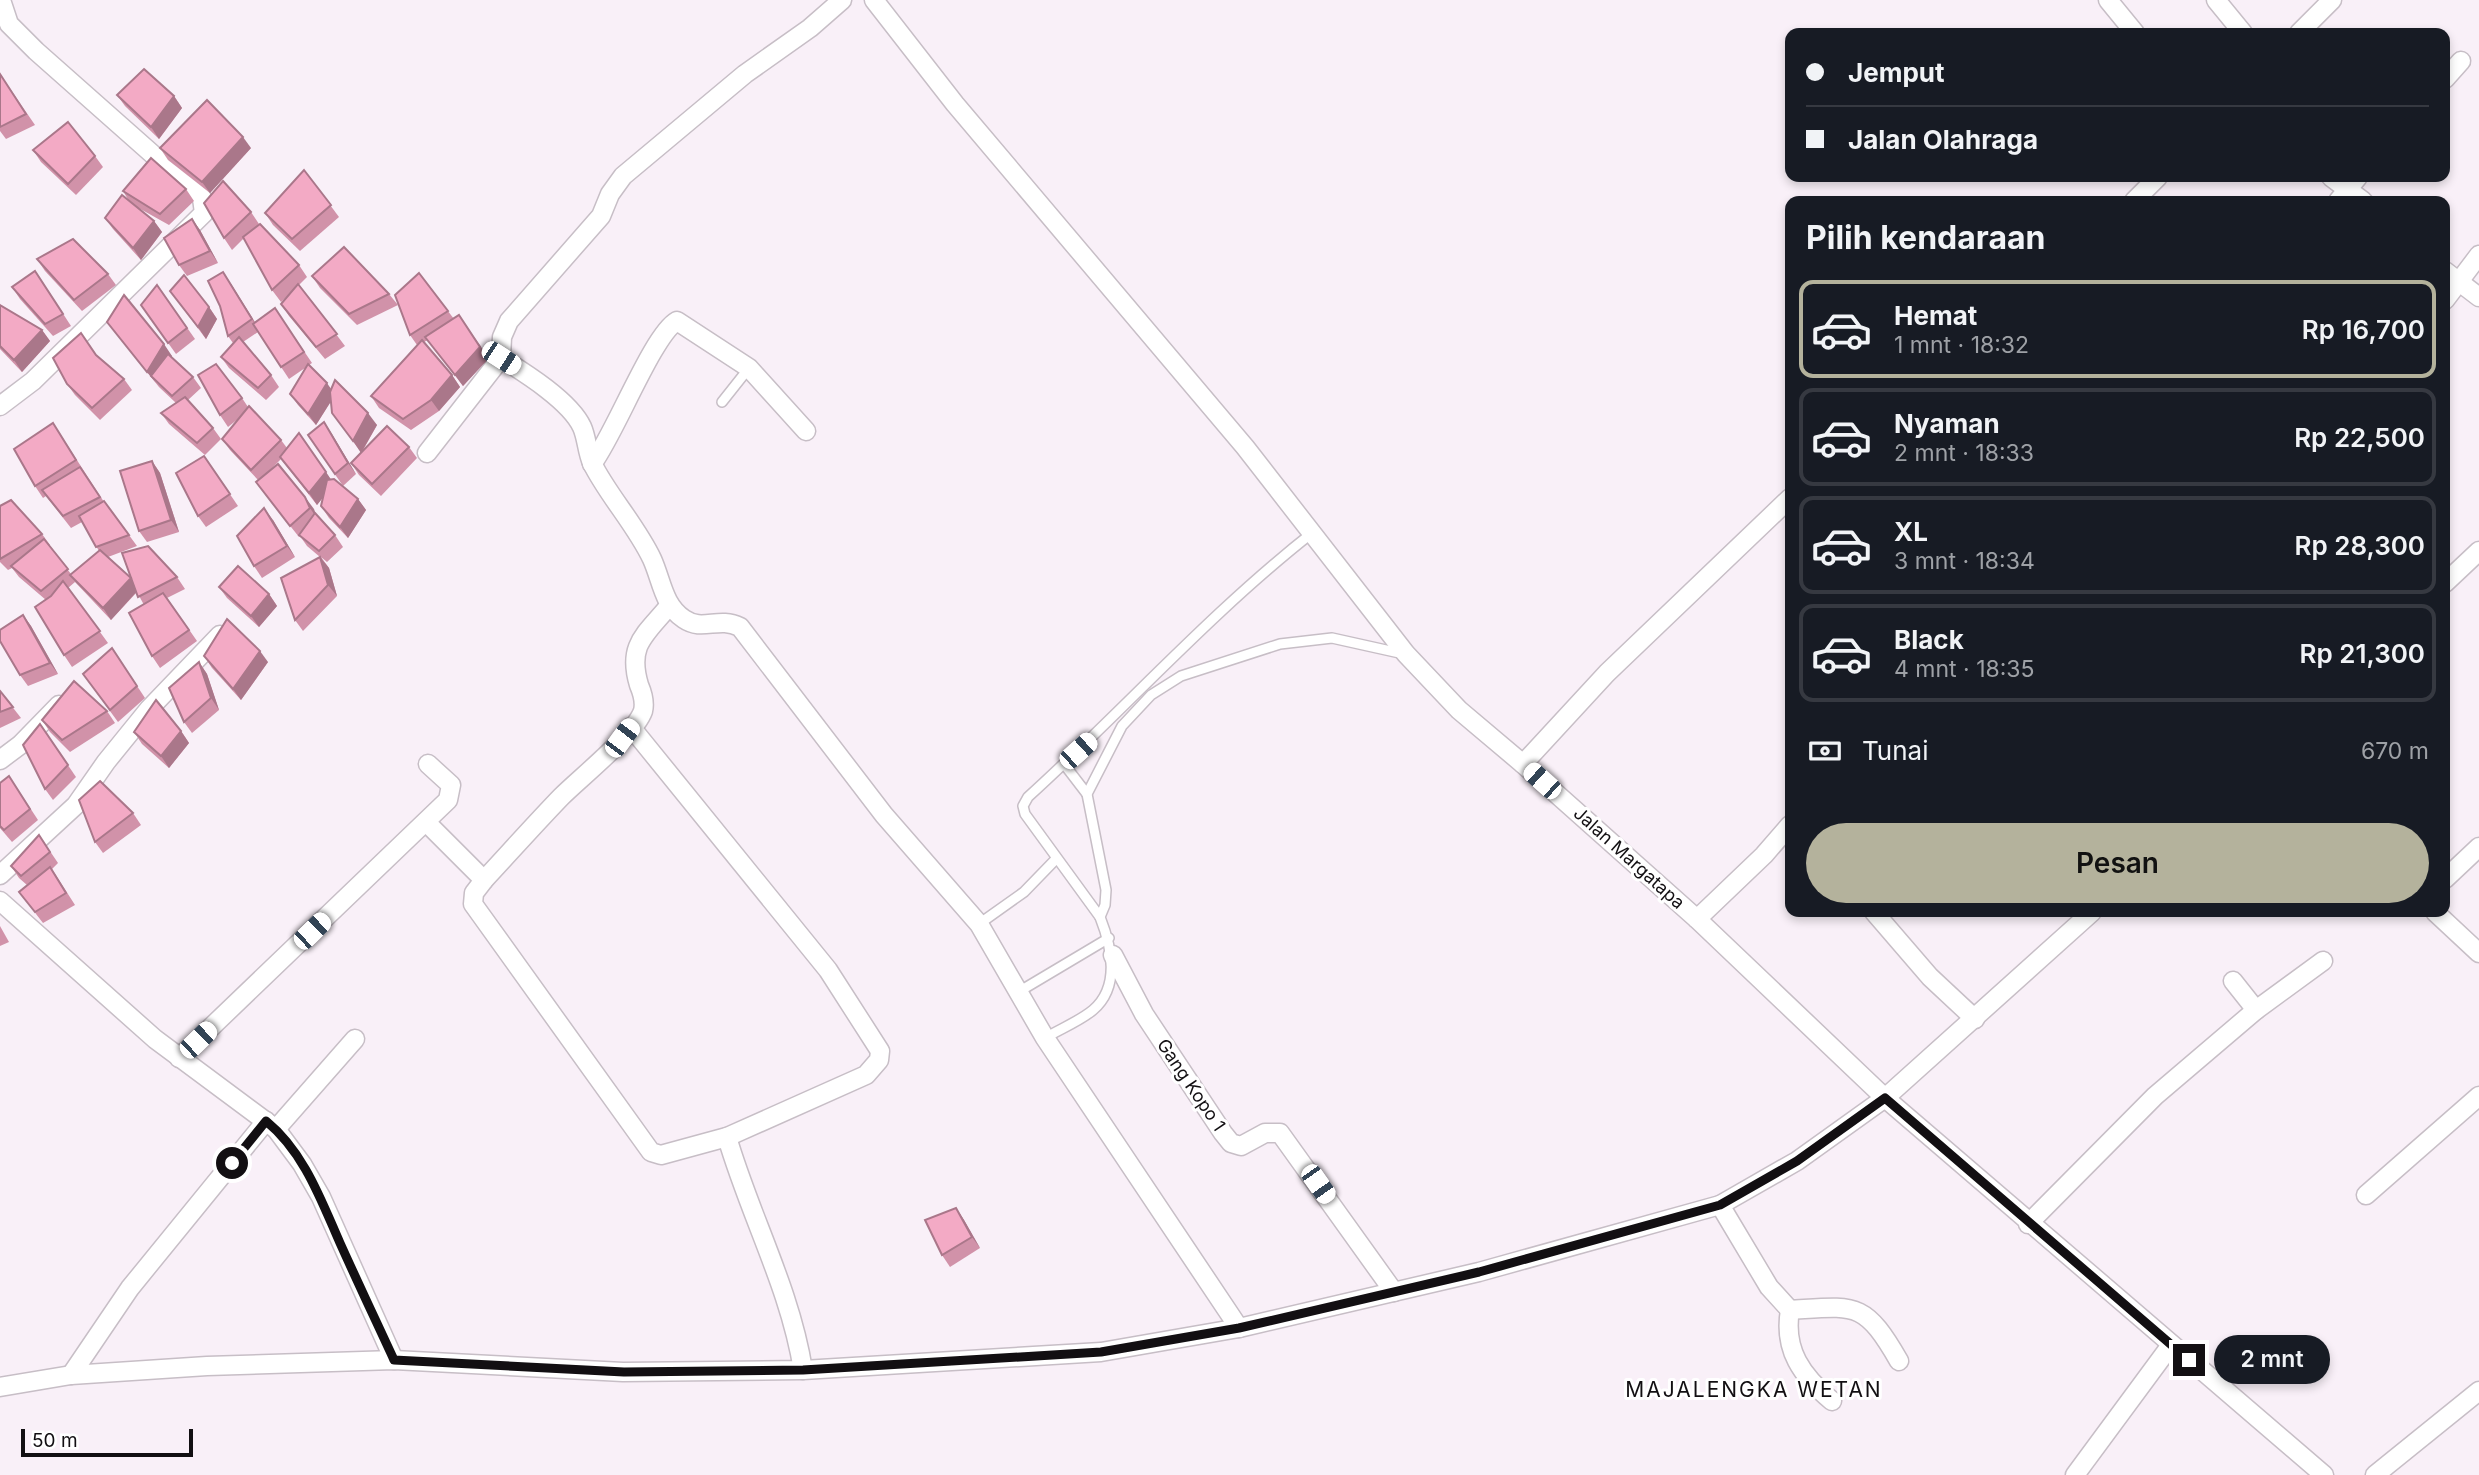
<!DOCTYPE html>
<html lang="id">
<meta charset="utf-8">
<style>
:root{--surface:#171b24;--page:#242831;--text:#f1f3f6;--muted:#9ea1a6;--line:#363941;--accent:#b4b29c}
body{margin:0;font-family:Inter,sans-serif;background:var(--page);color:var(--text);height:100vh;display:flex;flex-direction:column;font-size:26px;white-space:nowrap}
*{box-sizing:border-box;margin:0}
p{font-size:23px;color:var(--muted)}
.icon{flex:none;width:38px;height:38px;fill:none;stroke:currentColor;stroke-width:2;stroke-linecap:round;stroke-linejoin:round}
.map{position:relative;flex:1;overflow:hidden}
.side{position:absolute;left:1785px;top:196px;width:665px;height:721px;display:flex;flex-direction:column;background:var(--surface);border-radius:14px;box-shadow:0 4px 10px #0003}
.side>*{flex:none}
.top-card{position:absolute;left:1785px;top:28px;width:665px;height:154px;border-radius:14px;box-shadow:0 4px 10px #0003;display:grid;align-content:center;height:154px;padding:0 21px;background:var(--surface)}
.scale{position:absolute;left:21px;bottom:18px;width:172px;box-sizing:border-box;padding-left:7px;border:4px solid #120f12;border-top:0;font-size:19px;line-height:24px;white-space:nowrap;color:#120f12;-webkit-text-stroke:5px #fff;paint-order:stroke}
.end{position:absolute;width:32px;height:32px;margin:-16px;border:9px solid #120f12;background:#fff;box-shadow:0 0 0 4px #fff}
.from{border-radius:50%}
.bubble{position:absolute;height:49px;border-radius:24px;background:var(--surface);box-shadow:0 4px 10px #0003;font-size:23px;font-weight:600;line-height:49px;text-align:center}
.car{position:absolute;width:21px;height:42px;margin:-21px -10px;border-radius:9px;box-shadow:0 0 5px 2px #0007;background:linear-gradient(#fff 24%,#345 0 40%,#fff 0 76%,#345 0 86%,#fff 0)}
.top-card b{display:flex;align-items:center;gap:24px;height:66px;font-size:26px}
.top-card b+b{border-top:2px solid var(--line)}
.top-card i{width:18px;height:18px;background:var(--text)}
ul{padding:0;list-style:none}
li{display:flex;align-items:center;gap:21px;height:98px;margin:0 14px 10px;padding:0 7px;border:4px solid var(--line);border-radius:14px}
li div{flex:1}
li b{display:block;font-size:26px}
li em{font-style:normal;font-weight:600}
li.selected{border-color:var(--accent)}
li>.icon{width:63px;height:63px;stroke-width:1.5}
h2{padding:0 21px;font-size:32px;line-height:84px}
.pay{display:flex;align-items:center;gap:18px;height:77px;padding:0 21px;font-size:26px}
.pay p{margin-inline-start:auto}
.primary-button{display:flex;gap:14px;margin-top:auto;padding:14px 21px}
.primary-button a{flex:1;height:80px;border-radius:42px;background:var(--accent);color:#111;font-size:28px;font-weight:600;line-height:80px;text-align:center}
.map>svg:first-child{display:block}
</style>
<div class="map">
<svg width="2479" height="1475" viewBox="0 0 2479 1475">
<rect width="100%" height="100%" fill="#f9f0f8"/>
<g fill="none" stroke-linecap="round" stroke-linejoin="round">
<!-- service casing -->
<g stroke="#c7bec6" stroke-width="12">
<g id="service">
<polyline points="722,402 749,368"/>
<polyline points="1064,764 1087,794"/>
<path d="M 1100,917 L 1025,814 L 1023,806 L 1028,797 C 1124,710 1210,613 1312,533"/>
<polyline points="979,924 1024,892 1056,859"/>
<polyline points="1020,991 1109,938"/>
<path d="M 1045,1038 C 1060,1029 1080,1021 1093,1010 C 1121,986 1111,945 1100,917 L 1105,905 L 1106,890 L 1087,794 L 1122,726 L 1151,695 L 1181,676 L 1280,644 L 1332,638 L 1404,654"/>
</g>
</g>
<!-- minor casing -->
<g stroke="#c7bec6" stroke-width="21">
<g id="minor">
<polyline points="874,0 955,104 1245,447 1406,654 1459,710 1523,764"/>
<polyline points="2108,0 2135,33"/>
<polyline points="2216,0 2243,33"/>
<polyline points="2299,33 2332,0"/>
<polyline points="2445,79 2461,61"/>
<polyline points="2331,177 2363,201"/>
<polyline points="2134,201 2158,177"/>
<polyline points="2338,201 2358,177"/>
<polyline points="2445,271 2479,297"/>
<polyline points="2445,300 2479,255"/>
<path d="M 501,358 C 525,373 570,401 582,427 C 587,438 587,452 592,463 C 607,494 636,525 652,559 C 662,581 663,605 684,619 C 703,632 718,616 740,627 L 884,815 L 979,924 L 1045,1038 L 1239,1328"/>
<polyline points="0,406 33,381 204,213 202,198 36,51 9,24 1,0"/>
<polyline points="427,453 501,358 502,337 509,321 601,216 610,194 623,176 745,74 810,28 842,0"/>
<path d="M 592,464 C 614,436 653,334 677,321 L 749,368 L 806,431"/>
<polyline points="1790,498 1607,673 1523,764 1697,919 1885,1098 2324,1475"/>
<polyline points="2445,583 2479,551"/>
<path d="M 631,727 L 828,970 L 880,1051 L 879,1060 L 866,1075 L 727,1137 L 661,1155 L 651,1152 L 473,904 L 474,893 L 484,880 C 510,852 535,824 561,797 C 580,778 635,734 643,711 C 645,703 642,692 639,685 C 627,645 645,635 669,606"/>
<polyline points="0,760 20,745 59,705"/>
<polyline points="426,822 484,880"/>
<polyline points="0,875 76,805 106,762 149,709 220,635"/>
<polyline points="2445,879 2479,847"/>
<polyline points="0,901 155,1039 276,1129 302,1164 321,1197 394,1360"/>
<polyline points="1874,912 1930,977 1975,1019"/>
<polyline points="2435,912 2479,953"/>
<polyline points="1697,919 1764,855 1790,825"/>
<polyline points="1113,955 1144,1014 1223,1133 1231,1143 1241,1146 1265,1133 1280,1133 1394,1292"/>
<polyline points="2233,981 2256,1010"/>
<polyline points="179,1058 448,800 451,785 428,764"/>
<polyline points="276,1129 355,1039"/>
<path d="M 727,1137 C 750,1216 790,1288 803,1370"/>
<polyline points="2366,1195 2479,1096"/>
<path d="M 1720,1205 L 1769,1287 L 1790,1310 C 1855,1306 1864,1300 1899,1361"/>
<polyline points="2028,1224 2155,1096 2256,1010 2323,961"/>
<path d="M 1790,1310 C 1783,1350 1802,1376 1832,1401"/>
<polyline points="71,1375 130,1288 266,1121"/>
<polyline points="0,1387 71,1375 207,1366 394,1360 623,1372 803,1370 1101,1352 1239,1328 1479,1272 1720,1205 1797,1161 1885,1098 2092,912"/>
<polyline points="2075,1475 2171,1345"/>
<polyline points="2375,1475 2479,1391"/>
</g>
</g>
<!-- service -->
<use href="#service" stroke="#fff" stroke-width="9"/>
<!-- minor -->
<use href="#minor" stroke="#fff" stroke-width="18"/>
</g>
<!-- wall -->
<g fill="#d192a9">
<polygon points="0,74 35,125 6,139 0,131"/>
<polygon points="117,95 174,96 182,108 159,139 125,106"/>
<polygon points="160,148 251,148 210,193 168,160"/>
<polygon points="33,150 95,156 103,167 76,195 41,162"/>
<polygon points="304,170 339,217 300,251 273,225 265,213"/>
<polygon points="186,189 194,201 169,225 135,206 154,221 162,232 141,260 113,229 105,218 129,201 123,191"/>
<polygon points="251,212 259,224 250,232 299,265 307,277 299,285 345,346 325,359 289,316 281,304 294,290 281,302 272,290 244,238 232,250 224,238"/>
<polygon points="192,219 200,230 218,263 187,276 179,265"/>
<polygon points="37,259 108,274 116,285 82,311 45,271"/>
<polygon points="419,273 454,319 489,358 463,386 428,340 424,342 452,375 460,387 439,411 411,430 379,408 371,396 417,345 410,335"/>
<polygon points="312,276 389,294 398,305 357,325 320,288"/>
<polygon points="43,283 71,326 53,336 20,299 12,287"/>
<polygon points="231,284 255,322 275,308 312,363 309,365 331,389 377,425 362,452 409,447 417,458 381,496 359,475 351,463 361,452 332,413 331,401 316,425 298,405 290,394 305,368 289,379 258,332 243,342 271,375 279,387 266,400 229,368 221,357 233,343 228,336"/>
<polygon points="157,285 195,339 176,354 141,305"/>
<polygon points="170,291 209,307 217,319 206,339"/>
<polygon points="0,306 42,330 50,341 22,372 0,349"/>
<polygon points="107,322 172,356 171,358 193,377 201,388 188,400 213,428 221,439 205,455 169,424 161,413 176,403 159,387"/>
<polygon points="97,356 124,379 132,390 100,420 75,395 67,384"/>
<polygon points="242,398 248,407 281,440 287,448 299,433 331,480 358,499 366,510 348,538 329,518 321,506 323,497 317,505 281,459 269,471 305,497 315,513 335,535 343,547 327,562 321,557 329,568 337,596 303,631 295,620 320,557 307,546 300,536 299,537 264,493 256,482 258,480 230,450 222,439 238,419 228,427 220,415"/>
<polygon points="324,422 356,474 343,486 308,435"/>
<polygon points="53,423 104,502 104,501 137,546 108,557 131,577 177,577 185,589 167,598 197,641 160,668 152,656 144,605 137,592 111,620 75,582 68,588 108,643 72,667 64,655 46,600 19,577 12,568 8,570 0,562 0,506 42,534 50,545 49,546 71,574 99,551 82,522 71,528 46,496 43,498 35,486"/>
<polygon points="204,456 238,506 206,527 198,516"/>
<polygon points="152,461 160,473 179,532 147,542 139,531"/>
<polygon points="273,520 295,557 262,578 254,566"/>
<polygon points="219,587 269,594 277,606 259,627 227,598"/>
<polygon points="23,615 31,626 58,674 28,686 20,675"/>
<polygon points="112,648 145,698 118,722 83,674"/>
<polygon points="204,656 268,662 241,700 212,668"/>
<polygon points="199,662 207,674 219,710 192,733 184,722"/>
<polygon points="0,691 21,718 0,728"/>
<polygon points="107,711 115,723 70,752 50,732 42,720"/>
<polygon points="40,724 76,777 53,800 45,789"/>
<polygon points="181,731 189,743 169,768 142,744 134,732"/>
<polygon points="9,776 38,820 12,842 0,828 0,783"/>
<polygon points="133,813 141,825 103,853 95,842"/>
<polygon points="39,835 58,863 52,869 75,905 43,923 19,892 27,885 19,878 11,866"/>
<polygon points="0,926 9,942 0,946"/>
<polygon points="956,1208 964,1220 980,1248 950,1267 942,1255"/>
</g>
<!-- shaded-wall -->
<g fill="#aa778a">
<polygon points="174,96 182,108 159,139 151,127"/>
<polygon points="243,137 251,148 210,193 202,182"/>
<polygon points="192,219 200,230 218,263 210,251"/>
<polygon points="154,221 162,232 141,260 133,248"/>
<polygon points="223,272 231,284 260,331 252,319"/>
<polygon points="209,307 217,319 206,339 198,327"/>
<polygon points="467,327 489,358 463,386 455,375"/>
<polygon points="42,330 50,341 22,372 14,360"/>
<polygon points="164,344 172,356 157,381 151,376 156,383 147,372"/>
<polygon points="452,375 460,387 439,411 431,400"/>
<polygon points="327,383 335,395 316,425 308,414"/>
<polygon points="368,413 377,425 361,453 353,441"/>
<polygon points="324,422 332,434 356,474 348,463"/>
<polygon points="152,461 160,473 179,532 171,520"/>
<polygon points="326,472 334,484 317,505 309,493"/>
<polygon points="305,497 314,509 318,520 310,508"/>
<polygon points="358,499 366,510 348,538 340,527"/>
<polygon points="264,508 273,520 295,557 287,546"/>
<polygon points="320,557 329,568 337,596 328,585"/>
<polygon points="131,578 139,589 111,620 103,608"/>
<polygon points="269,594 277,606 259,627 251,616"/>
<polygon points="23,615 31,626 58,674 50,663"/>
<polygon points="260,651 268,662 241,700 233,689"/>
<polygon points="199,662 207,674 219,710 211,698"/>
<polygon points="181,731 189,743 169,768 161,756"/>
<polygon points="956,1208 964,1220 980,1248 972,1237"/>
</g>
<!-- building -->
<g fill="#f3aac5" stroke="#aa778a" stroke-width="2">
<polygon points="144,69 174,96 151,127 117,95"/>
<polygon points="0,74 26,114 0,127"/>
<polygon points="207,100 243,137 202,182 160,148"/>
<polygon points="68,122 95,156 68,184 33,150"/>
<polygon points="151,158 186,189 160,214 123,191"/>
<polygon points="304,170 331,205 292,239 265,213"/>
<polygon points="223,181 251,212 224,238 204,203"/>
<polygon points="122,195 154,221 133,248 105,218"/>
<polygon points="192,219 210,251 179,265 164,238"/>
<polygon points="260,224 299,265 272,290 243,237"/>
<polygon points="73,239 108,274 74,300 37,259"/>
<polygon points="344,247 389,294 349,314 312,276"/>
<polygon points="35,271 63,314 45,324 12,287"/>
<polygon points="223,272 252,319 228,336 220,306 208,281"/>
<polygon points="419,273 448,311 410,335 395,295"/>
<polygon points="184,275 209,307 198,327 170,291"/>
<polygon points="298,284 337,334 316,347 281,304"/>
<polygon points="157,285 187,328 168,343 141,305"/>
<polygon points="124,295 164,344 147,372 107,322"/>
<polygon points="0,305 42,330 14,360 0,346"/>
<polygon points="275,308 304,352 281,367 253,324"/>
<polygon points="459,315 480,347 455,375 425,337"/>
<polygon points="81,333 96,355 124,379 92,408 67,384 53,358"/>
<polygon points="239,337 271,375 258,388 221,357"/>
<polygon points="422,340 452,375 431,400 403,419 371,396"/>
<polygon points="168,354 193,377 172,396 151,376"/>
<polygon points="216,364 242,398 220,415 198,375"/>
<polygon points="308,364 327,383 308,414 290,394"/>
<polygon points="335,380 368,413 353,441 332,413 330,392"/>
<polygon points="185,397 213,428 197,443 161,413"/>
<polygon points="249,406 281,440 251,470 222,439"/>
<polygon points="324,422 348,463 335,474 308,435"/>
<polygon points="53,423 76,460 35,486 14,449"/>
<polygon points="387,426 409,447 372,484 351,463"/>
<polygon points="299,433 326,472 309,493 280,457"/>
<polygon points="204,456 230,494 198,516 176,473"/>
<polygon points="152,461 171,520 139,531 120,471"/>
<polygon points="278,464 305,497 310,508 290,526 256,482"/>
<polygon points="80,467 100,497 63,516 42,490"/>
<polygon points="334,479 358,499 340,527 321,506 327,480"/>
<polygon points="11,500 42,534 0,559 0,506"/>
<polygon points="104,501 129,535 96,547 79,516"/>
<polygon points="264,508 287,546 254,566 237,536"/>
<polygon points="315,513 335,535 319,551 299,535"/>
<polygon points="44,539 68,569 41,591 11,566"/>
<polygon points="148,546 177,577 138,597 122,553"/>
<polygon points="100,550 131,578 103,608 70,575"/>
<polygon points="320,557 328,585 295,620 281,578"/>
<polygon points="238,566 269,594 251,616 219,587"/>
<polygon points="63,581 100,631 64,655 35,607 51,596"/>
<polygon points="163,593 189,630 152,656 129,613"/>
<polygon points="23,615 50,663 20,675 0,641 0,630"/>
<polygon points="227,619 260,651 233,689 204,656"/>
<polygon points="112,648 137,686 110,710 83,674"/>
<polygon points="199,662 211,698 184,722 169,688"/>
<polygon points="74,681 107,711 62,740 42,720"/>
<polygon points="0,691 13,707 0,712"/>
<polygon points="156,700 181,731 161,756 134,732"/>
<polygon points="40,724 68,765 45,789 23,745"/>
<polygon points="9,776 30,809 4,830 0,826 0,783"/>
<polygon points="100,781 133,813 95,842 79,800"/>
<polygon points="39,835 50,852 21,876 11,866"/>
<polygon points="50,867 66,893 35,912 19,892"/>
<polygon points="956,1208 972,1237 942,1255 925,1220"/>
</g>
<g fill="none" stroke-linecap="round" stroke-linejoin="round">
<!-- route -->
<path stroke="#120f12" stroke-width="9" d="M 232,1163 L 266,1121 C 304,1152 321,1200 340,1243 C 358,1283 376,1321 394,1360 L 624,1372 L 803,1370 L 1101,1352 L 1239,1328 L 1479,1272 L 1720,1205 L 1797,1161 L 1885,1098 L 2189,1360"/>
</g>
<g text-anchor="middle" stroke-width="6" stroke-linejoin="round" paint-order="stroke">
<!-- street labels -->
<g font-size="18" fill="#120f12" stroke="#fff">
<text transform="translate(1629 858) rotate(42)" y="6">Jalan Margatapa</text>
<text transform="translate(1191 1085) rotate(56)" y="6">Gang Kopo 1</text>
</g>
<!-- quarter labels -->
<g font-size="21" letter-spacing="2" fill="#120f12" stroke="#fff">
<text x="1754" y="1397">MAJALENGKA WETAN</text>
</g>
</g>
</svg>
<div class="scale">50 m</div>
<i class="end from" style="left:232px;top:1163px"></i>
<i class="end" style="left:2189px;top:1360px"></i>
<div class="bubble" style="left:2214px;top:1335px;width:116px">2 mnt</div>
<i class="car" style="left:501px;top:358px;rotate:123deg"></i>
<i class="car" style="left:622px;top:738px;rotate:37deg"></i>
<i class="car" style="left:1078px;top:751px;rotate:48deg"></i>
<i class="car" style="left:1542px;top:781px;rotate:312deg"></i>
<i class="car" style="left:312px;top:931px;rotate:46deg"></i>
<i class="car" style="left:198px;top:1040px;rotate:46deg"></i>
<i class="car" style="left:1318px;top:1184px;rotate:145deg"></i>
<div class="top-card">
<b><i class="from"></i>Jemput</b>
<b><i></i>Jalan Olahraga</b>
</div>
<section class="side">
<h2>Pilih kendaraan</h2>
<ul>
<li class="selected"><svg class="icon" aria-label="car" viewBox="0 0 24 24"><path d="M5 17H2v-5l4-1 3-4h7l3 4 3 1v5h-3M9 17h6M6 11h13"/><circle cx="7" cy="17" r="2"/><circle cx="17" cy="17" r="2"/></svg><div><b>Hemat</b><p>1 mnt · 18:32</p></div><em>Rp 16,700</em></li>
<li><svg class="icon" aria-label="car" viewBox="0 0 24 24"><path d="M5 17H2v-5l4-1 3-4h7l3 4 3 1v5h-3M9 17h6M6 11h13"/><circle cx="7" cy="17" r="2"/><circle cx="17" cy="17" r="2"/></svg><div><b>Nyaman</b><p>2 mnt · 18:33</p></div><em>Rp 22,500</em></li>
<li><svg class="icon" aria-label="car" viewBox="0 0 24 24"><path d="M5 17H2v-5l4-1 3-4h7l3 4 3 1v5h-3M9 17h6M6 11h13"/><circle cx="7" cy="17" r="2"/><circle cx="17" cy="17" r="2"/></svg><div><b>XL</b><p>3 mnt · 18:34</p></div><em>Rp 28,300</em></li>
<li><svg class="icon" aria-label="car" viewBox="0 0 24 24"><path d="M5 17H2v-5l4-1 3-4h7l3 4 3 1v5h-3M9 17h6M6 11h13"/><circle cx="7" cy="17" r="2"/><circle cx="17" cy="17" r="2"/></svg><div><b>Black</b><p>4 mnt · 18:35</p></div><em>Rp 21,300</em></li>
</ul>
<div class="pay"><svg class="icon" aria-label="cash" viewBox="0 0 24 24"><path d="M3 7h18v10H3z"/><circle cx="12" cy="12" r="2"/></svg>Tunai<p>670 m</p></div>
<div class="primary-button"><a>Pesan</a></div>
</section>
</div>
